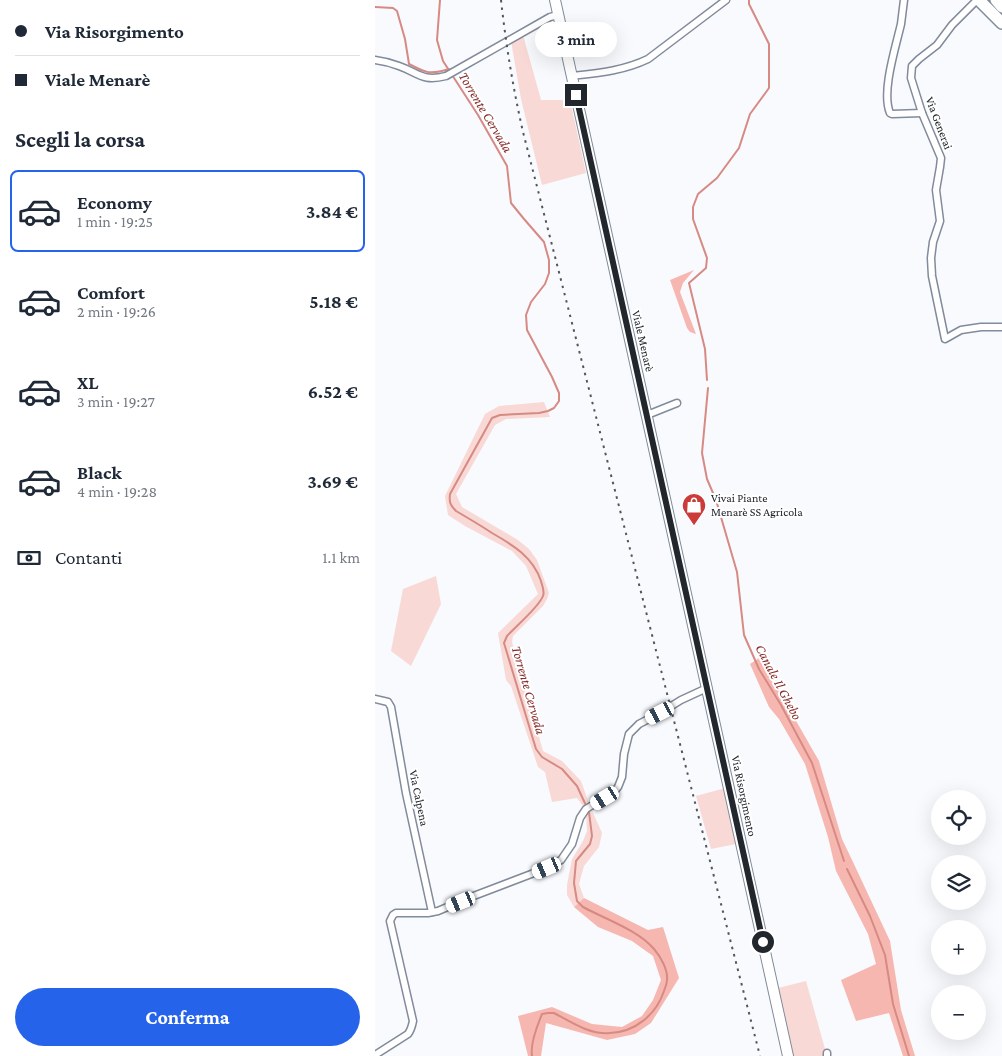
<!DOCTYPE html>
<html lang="it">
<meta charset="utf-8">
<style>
:root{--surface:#fff;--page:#f2f2f3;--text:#1f2937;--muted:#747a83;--line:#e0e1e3;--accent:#2563eb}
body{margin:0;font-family:"Crimson Pro",serif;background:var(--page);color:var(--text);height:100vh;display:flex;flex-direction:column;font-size:19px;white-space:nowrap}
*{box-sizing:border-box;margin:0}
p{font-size:16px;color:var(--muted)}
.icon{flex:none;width:28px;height:28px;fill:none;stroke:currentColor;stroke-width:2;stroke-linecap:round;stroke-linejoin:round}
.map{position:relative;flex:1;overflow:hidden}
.panel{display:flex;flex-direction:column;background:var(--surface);width:375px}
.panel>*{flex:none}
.hud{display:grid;align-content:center;height:110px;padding:0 15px;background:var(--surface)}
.controls{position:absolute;left:556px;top:790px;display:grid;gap:10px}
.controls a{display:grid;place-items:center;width:55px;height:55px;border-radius:50%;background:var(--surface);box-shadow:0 5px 20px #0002;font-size:25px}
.end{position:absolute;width:22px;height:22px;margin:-11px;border:6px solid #22262d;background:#fff;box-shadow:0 0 0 2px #fff}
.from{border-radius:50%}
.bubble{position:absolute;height:35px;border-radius:18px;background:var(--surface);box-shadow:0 5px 20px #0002;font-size:16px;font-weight:700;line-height:35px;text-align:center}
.car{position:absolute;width:15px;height:30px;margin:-15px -8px;border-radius:6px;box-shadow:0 0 4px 1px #0007;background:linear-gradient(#fff 24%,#345 0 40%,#fff 0 76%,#345 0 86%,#fff 0)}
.hud b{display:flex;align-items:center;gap:18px;height:48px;font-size:19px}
.hud b+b{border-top:1px solid var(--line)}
.hud i{width:12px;height:12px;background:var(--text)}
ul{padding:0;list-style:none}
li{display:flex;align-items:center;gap:15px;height:82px;margin:0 10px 8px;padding:0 5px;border:2px solid transparent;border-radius:8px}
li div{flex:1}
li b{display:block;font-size:19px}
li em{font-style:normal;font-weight:700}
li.selected{border-color:var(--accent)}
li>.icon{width:45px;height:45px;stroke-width:1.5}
h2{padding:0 15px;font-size:22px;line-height:60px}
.pay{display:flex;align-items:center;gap:12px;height:55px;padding:0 15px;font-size:19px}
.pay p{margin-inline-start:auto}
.action{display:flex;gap:10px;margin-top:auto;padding:10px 15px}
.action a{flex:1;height:58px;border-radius:30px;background:var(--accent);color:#fff;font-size:20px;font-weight:700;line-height:58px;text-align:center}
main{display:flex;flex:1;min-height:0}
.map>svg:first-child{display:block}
</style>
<main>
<section class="panel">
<div class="hud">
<b><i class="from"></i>Via Risorgimento</b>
<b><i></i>Viale Menarè</b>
</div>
<h2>Scegli la corsa</h2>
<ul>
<li class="selected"><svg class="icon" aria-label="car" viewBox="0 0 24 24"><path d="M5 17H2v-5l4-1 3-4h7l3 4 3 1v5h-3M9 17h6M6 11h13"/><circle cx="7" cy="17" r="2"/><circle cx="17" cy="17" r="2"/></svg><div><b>Economy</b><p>1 min · 19:25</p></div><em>3.84 €</em></li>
<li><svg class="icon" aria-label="car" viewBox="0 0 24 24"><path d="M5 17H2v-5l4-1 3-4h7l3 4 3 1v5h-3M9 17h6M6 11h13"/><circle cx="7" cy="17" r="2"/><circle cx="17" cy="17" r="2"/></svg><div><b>Comfort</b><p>2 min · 19:26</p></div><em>5.18 €</em></li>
<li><svg class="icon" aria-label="car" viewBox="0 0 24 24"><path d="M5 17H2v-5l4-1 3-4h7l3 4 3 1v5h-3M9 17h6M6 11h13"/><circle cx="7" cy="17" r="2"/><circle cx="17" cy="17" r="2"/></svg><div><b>XL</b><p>3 min · 19:27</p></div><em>6.52 €</em></li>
<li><svg class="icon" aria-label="car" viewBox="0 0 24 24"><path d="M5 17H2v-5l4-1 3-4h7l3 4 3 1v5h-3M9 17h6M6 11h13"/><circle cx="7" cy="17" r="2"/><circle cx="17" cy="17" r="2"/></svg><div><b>Black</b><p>4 min · 19:28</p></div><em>3.69 €</em></li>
</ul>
<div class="pay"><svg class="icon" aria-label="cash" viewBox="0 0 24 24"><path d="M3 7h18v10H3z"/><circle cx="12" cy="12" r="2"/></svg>Contanti<p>1.1 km</p></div>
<div class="action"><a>Conferma</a></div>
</section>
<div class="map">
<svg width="627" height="1056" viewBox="0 0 627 1056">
<rect width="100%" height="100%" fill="#f8fafe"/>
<!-- green -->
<g fill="#f8d9d5">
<polygon points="148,35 166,100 195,100 211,173 167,185 146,99 136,41"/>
<polygon points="169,402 175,417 131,419 120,425 81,494 87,507 143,540 154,549 162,560 174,593 172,599 168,606 138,636 137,642 168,751 187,761 206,781 215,806 227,833 224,847 209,866 204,884 209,898 199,907 192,895 192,885 197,859 208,841 212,831 211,810 202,798 177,802 170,772 163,767 136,686 131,680 123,633 163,594 151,566 137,551 90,526 73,515 70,496 110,414 124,406"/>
<polygon points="61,576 66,604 36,666 16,651 28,589"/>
<polygon points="354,787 366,843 336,849 321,796"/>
<polygon points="431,981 452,1056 413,1056 399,989"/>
</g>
<!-- forest -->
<g fill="#f7b7b1">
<polygon points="319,270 308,283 305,292 321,334 315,332 312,328 295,280"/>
<polygon points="384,658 404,691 444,761 467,839 478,862 515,941 526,1010 540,1056 528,1056 514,1013 481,1021 466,980 501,964 493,934 461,871 453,837 430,764 404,719 394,707 375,664"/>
<polygon points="209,898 273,930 288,927 304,978 276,1023 260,1034 232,1040 171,1023 166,1056 153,1056 143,1016 177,1007 217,1024 247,1027 267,1016 278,1000 286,980 278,956 257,941 223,927 199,907"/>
</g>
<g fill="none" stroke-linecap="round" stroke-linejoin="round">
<!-- stream -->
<g stroke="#d68a83" stroke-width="2">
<path d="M 65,0 L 62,40 L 68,61 L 103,115 L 132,166 L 136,203 L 149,219 L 169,242 L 174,260 L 174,273 L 170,284 L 156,302 L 151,315 L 152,330 L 177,377 L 184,393 L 184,401 L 179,408 L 173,411 L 164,413 L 125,415 L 117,418 L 75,494 C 74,502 75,505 81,511 C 93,518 105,525 117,533 C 138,545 158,557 166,581 C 167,586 170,591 168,596 C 164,607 140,627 132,636 L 129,643 L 161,749 L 167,757 L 187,769 L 202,786 L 214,812 L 217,836 L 215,844 L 201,861 L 199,883 L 202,901 L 208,907 C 230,919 263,930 279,949 C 286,957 293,970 292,980 C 292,984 290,988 289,991 C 281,1015 260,1032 235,1033 C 215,1035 196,1022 179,1013 L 173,1013 L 167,1014 C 162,1026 155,1044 157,1056"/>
<path d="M 0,7 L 18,8 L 22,11 L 30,39 L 34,64 C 51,73 55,75 74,69"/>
<polyline points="332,380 330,349 314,283 331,268 332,258 318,219 318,207 323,194 342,178 364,148 375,114 394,88 394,44 374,4 374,0"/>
<polyline points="333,388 327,453 332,479 341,500 362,572 369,635 384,669 406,705 437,763 469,861"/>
<polyline points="472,869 495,916 510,955 518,1004 534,1056"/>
</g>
<!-- street casing -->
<g stroke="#808b9b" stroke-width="9">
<g id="street">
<path d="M 529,0 C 528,8 527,16 526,24 C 521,46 506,92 515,113 L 517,114 L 547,113"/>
<polyline points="602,0 577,25 562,45 544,59 537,66 536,78 547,113 566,158 565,167 561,190 565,221 558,242 556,258 557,276 570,339 586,330 606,327 627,327"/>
<path d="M 0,60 C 8,61 16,63 24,66 C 44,73 47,82 71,76 L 175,17 L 183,15"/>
<path d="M 196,76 C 223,73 248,71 273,59 L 351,0"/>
<polyline points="272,415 302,403"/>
<polyline points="0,699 13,702 16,707 31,793 57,912"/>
<polyline points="452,1053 452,1056"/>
<path d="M 0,1055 L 33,1034 C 36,1030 37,1026 38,1021 L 15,921 L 18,915 L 21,913 L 53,913 L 63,911 L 96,897 L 172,868 L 186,860 L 197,844 L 205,818 L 211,809 L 239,792 L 243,787 L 247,777 L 249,754 L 254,734 L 264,724 L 285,713 L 306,700 L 332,688"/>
</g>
</g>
<!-- primary casing -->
<g stroke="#808b9b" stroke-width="12">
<polyline id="primary" points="180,0 413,1056"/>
</g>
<!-- highway casing -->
<g stroke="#808b9b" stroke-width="14">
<g id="highway">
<polyline points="604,0 627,23"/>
<polyline points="621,0 627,7"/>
</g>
</g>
<!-- street -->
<use href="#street" stroke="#fff" stroke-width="6"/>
<!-- primary -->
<use href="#primary" stroke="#fff" stroke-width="10"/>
<!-- highway -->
<use href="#highway" stroke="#fff" stroke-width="11"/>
<!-- rail -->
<path stroke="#52555c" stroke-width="2" stroke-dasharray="2.5 5" stroke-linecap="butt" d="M 126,0 C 131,45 138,88 148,132 L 385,1056"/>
</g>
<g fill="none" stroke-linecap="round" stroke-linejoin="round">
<!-- route -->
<polyline stroke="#22262d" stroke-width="6" points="201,95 388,942"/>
</g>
<!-- icons -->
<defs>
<g id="shop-pin" transform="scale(1.25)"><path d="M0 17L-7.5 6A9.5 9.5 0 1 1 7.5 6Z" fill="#ca3b3a" stroke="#fff"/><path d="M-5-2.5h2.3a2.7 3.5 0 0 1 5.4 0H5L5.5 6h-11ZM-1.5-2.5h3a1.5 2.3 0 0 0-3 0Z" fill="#fff"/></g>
</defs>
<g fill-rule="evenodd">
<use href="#shop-pin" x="319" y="505"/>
</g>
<g text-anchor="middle" stroke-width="4" stroke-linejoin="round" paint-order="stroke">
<!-- street labels -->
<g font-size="12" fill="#22262d" stroke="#fff">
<text transform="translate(564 123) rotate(69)" y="4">Via Generai</text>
<text transform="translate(268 341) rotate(77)" y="4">Viale Menarè</text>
<text transform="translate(369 796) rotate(78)" y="4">Via Risorgimento</text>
<text transform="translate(44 798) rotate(78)" y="4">Via Calpena</text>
</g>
<!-- poi labels -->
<g font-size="12" fill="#22262d" stroke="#fff" text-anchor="start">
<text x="336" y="502">Vivai Piante<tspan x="336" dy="14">Menarè SS Agricola</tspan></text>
</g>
<!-- water labels -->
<g font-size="14" font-style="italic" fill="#852b29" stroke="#fff">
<text transform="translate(111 112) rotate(59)" y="5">Torrente Cervada</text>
<text transform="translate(404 682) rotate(62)" y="5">Canale Il Ghebo</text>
<text transform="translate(154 690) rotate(74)" y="5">Torrente Cervada</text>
</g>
</g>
</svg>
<div class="controls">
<a><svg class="icon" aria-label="locate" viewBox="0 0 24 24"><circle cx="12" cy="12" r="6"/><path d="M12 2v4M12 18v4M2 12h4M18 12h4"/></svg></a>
<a><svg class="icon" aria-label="layers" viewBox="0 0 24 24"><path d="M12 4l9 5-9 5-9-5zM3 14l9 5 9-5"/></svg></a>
<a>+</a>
<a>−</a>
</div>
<i class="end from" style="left:388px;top:942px"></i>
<i class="end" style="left:201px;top:95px"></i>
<div class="bubble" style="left:160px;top:22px;width:82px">3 min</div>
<i class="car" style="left:285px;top:713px;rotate:243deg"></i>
<i class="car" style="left:230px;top:798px;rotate:239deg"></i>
<i class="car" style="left:172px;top:868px;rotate:247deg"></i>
<i class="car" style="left:86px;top:902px;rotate:248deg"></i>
</div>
</main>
